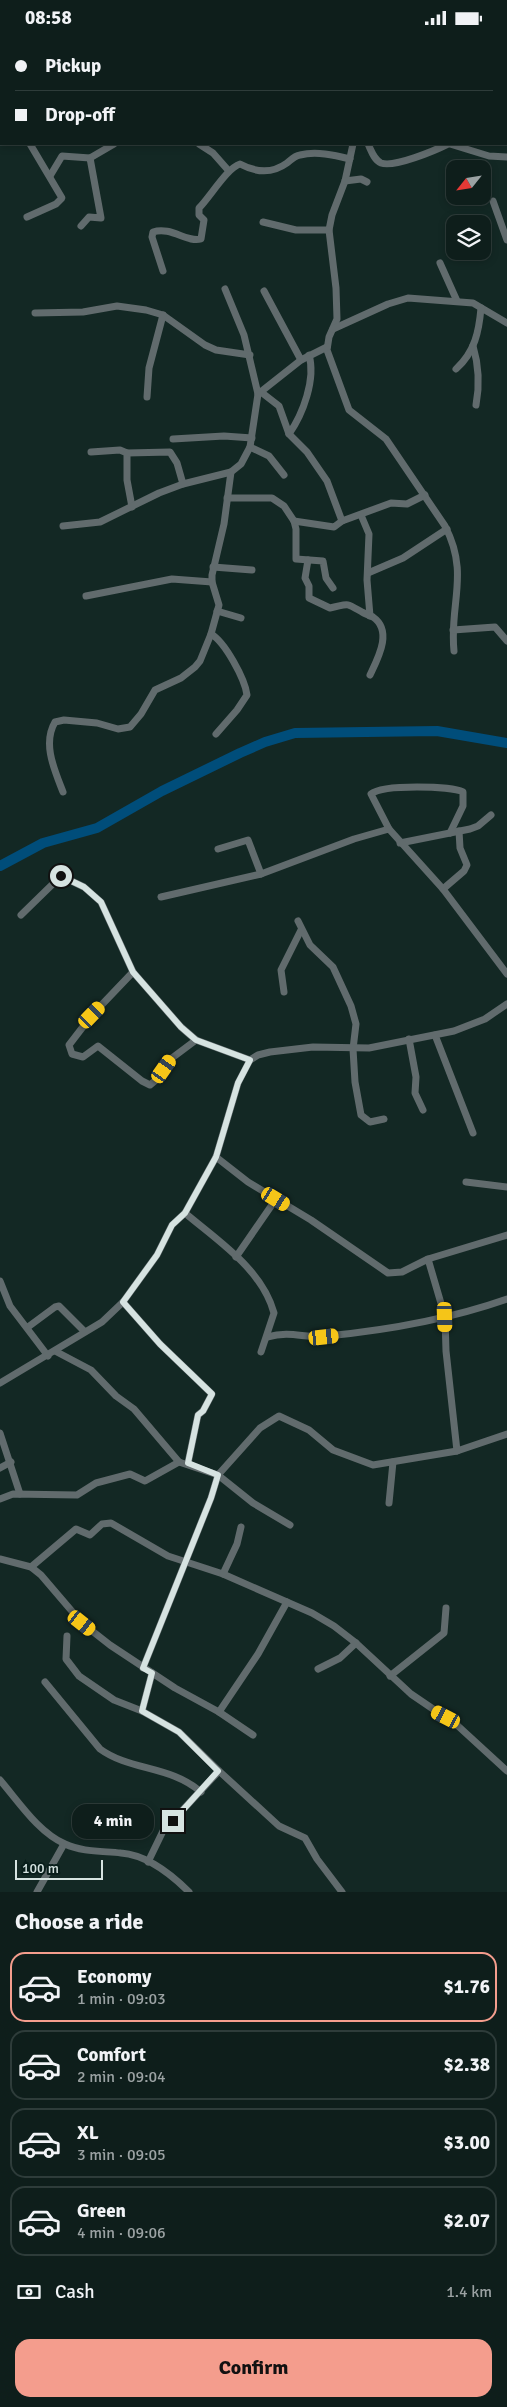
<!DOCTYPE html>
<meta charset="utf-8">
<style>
:root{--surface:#0e1e1b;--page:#1c2b28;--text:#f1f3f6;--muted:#9ba2a3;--line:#2e3c3a;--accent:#f49d8d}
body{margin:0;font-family:Signika,sans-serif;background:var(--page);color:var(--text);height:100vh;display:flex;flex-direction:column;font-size:19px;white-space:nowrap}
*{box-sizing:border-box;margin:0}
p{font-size:16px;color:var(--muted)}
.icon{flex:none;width:28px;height:28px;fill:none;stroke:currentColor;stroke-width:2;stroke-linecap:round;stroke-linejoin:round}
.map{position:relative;height:1857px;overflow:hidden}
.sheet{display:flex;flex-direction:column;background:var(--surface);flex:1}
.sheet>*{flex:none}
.banner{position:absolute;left:0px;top:0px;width:508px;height:110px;box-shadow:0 2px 8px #0003,0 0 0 1px var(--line);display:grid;align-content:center;height:110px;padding:0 15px;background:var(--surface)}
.needle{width:32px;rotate:240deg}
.fabs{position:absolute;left:446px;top:125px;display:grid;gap:10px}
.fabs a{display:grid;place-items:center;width:45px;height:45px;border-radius:10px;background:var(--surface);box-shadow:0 2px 8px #0003,0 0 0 1px var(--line);font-size:25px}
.scale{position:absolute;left:15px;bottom:12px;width:88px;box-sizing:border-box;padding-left:5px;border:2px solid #d6e3e1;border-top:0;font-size:14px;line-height:18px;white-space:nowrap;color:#d6e3e1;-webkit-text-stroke:4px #091e1b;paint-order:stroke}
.end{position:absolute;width:22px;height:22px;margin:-11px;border:6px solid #d6e3e1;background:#111;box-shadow:0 0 0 2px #111}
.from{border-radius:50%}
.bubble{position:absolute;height:35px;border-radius:15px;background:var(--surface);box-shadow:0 2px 8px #0003,0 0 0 1px var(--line);font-size:16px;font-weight:800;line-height:35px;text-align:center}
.car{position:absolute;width:15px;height:30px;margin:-15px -8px;border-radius:6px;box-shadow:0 0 4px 1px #0007;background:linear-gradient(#f5c518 24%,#345 0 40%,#f5c518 0 76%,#345 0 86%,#f5c518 0)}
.banner b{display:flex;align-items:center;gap:18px;height:48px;font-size:19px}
.banner b+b{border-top:1px solid var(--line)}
.banner i{width:12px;height:12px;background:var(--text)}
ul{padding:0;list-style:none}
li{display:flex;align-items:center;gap:15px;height:70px;margin:0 10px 8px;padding:0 5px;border:2px solid var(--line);border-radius:15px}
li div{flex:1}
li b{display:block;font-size:19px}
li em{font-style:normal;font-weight:800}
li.on{border-color:var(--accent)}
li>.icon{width:45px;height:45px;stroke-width:1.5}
h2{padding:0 15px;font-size:22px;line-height:60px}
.pay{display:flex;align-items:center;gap:12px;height:55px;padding:0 15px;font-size:19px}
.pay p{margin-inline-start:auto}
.button{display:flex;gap:10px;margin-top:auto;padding:10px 15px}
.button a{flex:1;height:58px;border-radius:15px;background:var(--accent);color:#111;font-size:20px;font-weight:800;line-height:58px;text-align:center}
.status{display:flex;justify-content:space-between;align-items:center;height:35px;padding:0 25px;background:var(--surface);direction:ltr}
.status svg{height:14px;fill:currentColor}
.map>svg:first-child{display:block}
</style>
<div class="status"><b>08:58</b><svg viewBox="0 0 49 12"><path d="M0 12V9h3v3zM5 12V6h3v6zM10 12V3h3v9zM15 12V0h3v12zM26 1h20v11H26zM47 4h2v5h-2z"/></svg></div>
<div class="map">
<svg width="507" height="1857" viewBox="0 0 507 1857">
<rect width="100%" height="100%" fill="#132824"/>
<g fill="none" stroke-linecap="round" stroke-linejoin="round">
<!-- river -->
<polyline stroke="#004d7a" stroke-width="10" points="0,831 43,808 97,793 162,756 240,718 265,707 295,698 437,696 507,708"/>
<!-- minor -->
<g stroke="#616b6d" stroke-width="7">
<polyline points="54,0 55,1"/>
<polyline points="264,0 264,1"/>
<polyline points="318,0 318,1"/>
<polyline points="355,0 355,1"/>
<polyline points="180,1 180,0"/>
<polyline points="297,1 300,0"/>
<polyline points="199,109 213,118 228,135"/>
<path d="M 353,109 L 345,146 L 332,180 L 329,195 L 336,253 L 337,284 L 329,302 L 327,315 L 349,375 L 386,404 L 445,491 C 470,539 449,569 454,616"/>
<path d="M 368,109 C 371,115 374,125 381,128 C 394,133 436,115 448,109"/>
<polyline points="450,109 489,121 507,122"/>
<polyline points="50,141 62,121 90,123 114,109"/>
<polyline points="345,146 361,144 367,147"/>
<polyline points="493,166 507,205"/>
<polyline points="27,182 56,169 62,163 30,109"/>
<polyline points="263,187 296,195 329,195"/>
<polyline points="81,191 89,182 101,183 90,123"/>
<polyline points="440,228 457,266"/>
<path d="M 163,236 L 152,202 L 153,197 C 171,191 187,208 201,204 L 204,185 L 199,180 L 199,173 C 210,162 227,133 240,129 C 255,137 272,139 287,128 C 291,125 294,121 300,120 C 316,116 334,120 350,124"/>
<polyline points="225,254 244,300 258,359"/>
<polyline points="264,256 301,325"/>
<polyline points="35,278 83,277 117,271 146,275 163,280 205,310 216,315 250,320"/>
<polyline points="333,294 388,269 408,263 473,268 507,288"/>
<path d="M 473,311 C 479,331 480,349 476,370"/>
<path d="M 456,334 C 475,317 479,296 481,273"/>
<polyline points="261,357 279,371 289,399 307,417 327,446 342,486"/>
<polyline points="147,362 149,333 163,280"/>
<path d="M 289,399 C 303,379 316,344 309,320"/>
<polyline points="173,404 224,401 252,403"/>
<polyline points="250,412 269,421 284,440"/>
<polyline points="91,417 120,415 127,418 127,445 132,472"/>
<polyline points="127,418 170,417 177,428 183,449"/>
<polyline points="227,463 272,463 284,471 294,486 296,494 296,524 323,526 326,543 333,553"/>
<polyline points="361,480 369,499 367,545 370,581"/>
<polyline points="294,486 334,492 342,486 391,468 407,469 425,460"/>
<polyline points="63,491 100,487 159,458 183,449 231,437"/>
<path d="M 308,525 L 305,543 L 309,551 L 309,563 L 330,573 C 350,569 344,567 362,577 C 365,579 369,580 373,582 C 393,596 378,623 370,640"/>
<polyline points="213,532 252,535"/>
<polyline points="368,538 403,523 447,494"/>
<polyline points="86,561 172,544 212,547"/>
<polyline points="217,576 241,583"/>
<polyline points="453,595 495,592 507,606"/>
<path d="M 211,599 C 225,607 245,644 247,660 L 237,675 L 216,699"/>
<path d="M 63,757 C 55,736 42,709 55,687 L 64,685 L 97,688 L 118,694 L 130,692 L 141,679 L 155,655 L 181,643 L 195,632 L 200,626 L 211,599 L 219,570 L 212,547 L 212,540 L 224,489 L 231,437 L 241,429 L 250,412 L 258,359 L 301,325 L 327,312"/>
<path d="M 389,794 L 371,759 C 383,749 451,751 463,757 L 463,771 L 450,798"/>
<polyline points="400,808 470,794 478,791 491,780"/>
<polyline points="218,814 248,805 261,839"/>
<polyline points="443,854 464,836 467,830 460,813 459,796"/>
<polyline points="161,862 261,839 354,804 389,794 443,854 507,939"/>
<polyline points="21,880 61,841 84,852 101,867 133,937 181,992 196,1005 250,1025"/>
<polyline points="298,886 310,910 333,932 351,971 356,989 353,1014 355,1047 361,1080 370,1087 384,1084"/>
<polyline points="133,937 92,980 69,1010 72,1019 83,1022 98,1011 142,1046 150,1050 156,1045 172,1023 196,1005"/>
<polyline points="284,957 281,935 301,895"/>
<polyline points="435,1000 473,1098"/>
<polyline points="409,1004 416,1042 415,1058 423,1075"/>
<polyline points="216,1122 248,1147 311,1185 388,1238 402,1237 428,1224 507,1200"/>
<polyline points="466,1147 507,1152"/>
<path d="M 185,1178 C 218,1206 262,1234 274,1278 L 261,1317"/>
<polyline points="236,1222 276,1164"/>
<polyline points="428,1224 445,1282 446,1316 457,1416"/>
<polyline points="0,1246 10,1271 48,1321"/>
<polyline points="123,1267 160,1309 212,1359 203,1376 198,1380 188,1428"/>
<polyline points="28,1292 55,1272 59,1271 84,1296"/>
<path d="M 267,1302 C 293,1295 304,1304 327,1301 C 388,1295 450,1284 507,1264"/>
<polyline points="55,1316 91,1335 116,1361 134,1374 179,1427"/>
<polyline points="0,1348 102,1287 123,1267 157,1220 172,1190 185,1178 216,1122 238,1048 250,1025 258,1020 270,1017 313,1012 369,1013 454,996 485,984 507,969"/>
<polyline points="0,1398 20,1459"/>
<polyline points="0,1433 11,1427"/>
<polyline points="0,1464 13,1459 77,1460 96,1448 130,1439 145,1446 179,1427 218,1440 253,1468 290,1490"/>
<polyline points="389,1468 393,1427"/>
<polyline points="0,1524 31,1532 41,1540 82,1588 110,1610 175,1653 219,1677 253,1700"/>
<polyline points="31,1532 76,1494 90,1500 102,1489 111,1488 168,1521 223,1539 312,1578 334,1591 356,1608 411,1659 458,1691 507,1736"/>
<polyline points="223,1539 237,1509 241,1492"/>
<polyline points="67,1601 66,1624 79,1641 114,1665 142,1676 179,1697 219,1736 163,1796 148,1827"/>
<polyline points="143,1633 211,1463 218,1440 260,1393 279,1381 309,1395 333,1415 373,1430 457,1416 507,1399"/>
<polyline points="318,1634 340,1623 356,1608"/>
<polyline points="390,1641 444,1598 446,1573"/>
<path d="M 45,1647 L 100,1714 C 130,1736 170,1730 201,1757"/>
<polyline points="142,1676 152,1638"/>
<polyline points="219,1677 258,1619 287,1567"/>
<polyline points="219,1736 279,1791 305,1803 317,1824 342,1857"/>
<path d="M 0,1745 C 19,1767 38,1797 65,1809 C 82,1817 102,1816 121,1818 C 147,1820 171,1839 189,1857"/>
<polyline points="37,1857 64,1809"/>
</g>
</g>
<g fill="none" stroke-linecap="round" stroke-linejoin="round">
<!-- route -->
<polyline stroke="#d6e3e1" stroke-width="6" points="61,841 84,852 101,867 133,937 181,992 196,1005 250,1025 238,1048 216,1122 185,1178 172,1190 157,1220 123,1267 160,1309 212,1359 203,1376 198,1380 188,1428 218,1440 211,1463 143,1633 152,1638 142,1676 179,1697 218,1736 173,1786"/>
</g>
</svg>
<div class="fabs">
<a><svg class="needle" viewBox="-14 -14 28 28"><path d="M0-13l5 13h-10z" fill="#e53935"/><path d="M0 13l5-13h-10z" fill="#9ba2a3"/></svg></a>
<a><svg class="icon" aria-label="layers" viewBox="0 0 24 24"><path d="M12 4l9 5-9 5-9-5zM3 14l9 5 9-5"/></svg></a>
</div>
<div class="scale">100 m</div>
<i class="end from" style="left:61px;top:841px"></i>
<i class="end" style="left:173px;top:1786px"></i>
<div class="bubble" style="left:72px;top:1769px;width:82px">4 min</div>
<i class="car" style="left:92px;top:980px;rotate:44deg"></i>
<i class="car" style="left:164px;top:1034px;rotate:35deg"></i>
<i class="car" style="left:276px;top:1164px;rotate:121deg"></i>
<i class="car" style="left:445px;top:1282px;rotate:178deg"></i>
<i class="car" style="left:324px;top:1302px;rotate:84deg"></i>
<i class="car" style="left:82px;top:1588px;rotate:128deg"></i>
<i class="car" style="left:446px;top:1682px;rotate:297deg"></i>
<div class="banner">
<b><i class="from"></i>Pickup</b>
<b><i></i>Drop-off</b>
</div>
</div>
<section class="sheet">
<h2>Choose a ride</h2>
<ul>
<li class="on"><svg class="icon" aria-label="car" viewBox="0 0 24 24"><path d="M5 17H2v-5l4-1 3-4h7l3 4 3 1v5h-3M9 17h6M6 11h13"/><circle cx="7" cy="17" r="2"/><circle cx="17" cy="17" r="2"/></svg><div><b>Economy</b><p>1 min · 09:03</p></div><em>$1.76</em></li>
<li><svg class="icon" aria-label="car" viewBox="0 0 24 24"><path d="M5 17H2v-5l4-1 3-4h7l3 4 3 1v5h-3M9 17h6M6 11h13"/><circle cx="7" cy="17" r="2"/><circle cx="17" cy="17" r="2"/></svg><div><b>Comfort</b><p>2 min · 09:04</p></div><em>$2.38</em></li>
<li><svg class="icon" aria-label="car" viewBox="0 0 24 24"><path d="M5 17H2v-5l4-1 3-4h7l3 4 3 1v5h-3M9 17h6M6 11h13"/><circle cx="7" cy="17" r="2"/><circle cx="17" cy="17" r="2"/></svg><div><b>XL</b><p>3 min · 09:05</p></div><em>$3.00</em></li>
<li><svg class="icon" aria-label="car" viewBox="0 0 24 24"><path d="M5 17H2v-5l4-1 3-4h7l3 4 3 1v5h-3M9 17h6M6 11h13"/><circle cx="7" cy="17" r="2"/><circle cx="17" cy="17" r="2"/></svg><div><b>Green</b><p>4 min · 09:06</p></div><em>$2.07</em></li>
</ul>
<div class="pay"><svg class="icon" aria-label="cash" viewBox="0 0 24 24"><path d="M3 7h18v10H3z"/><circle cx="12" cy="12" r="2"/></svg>Cash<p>1.4 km</p></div>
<div class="button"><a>Confirm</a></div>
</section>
